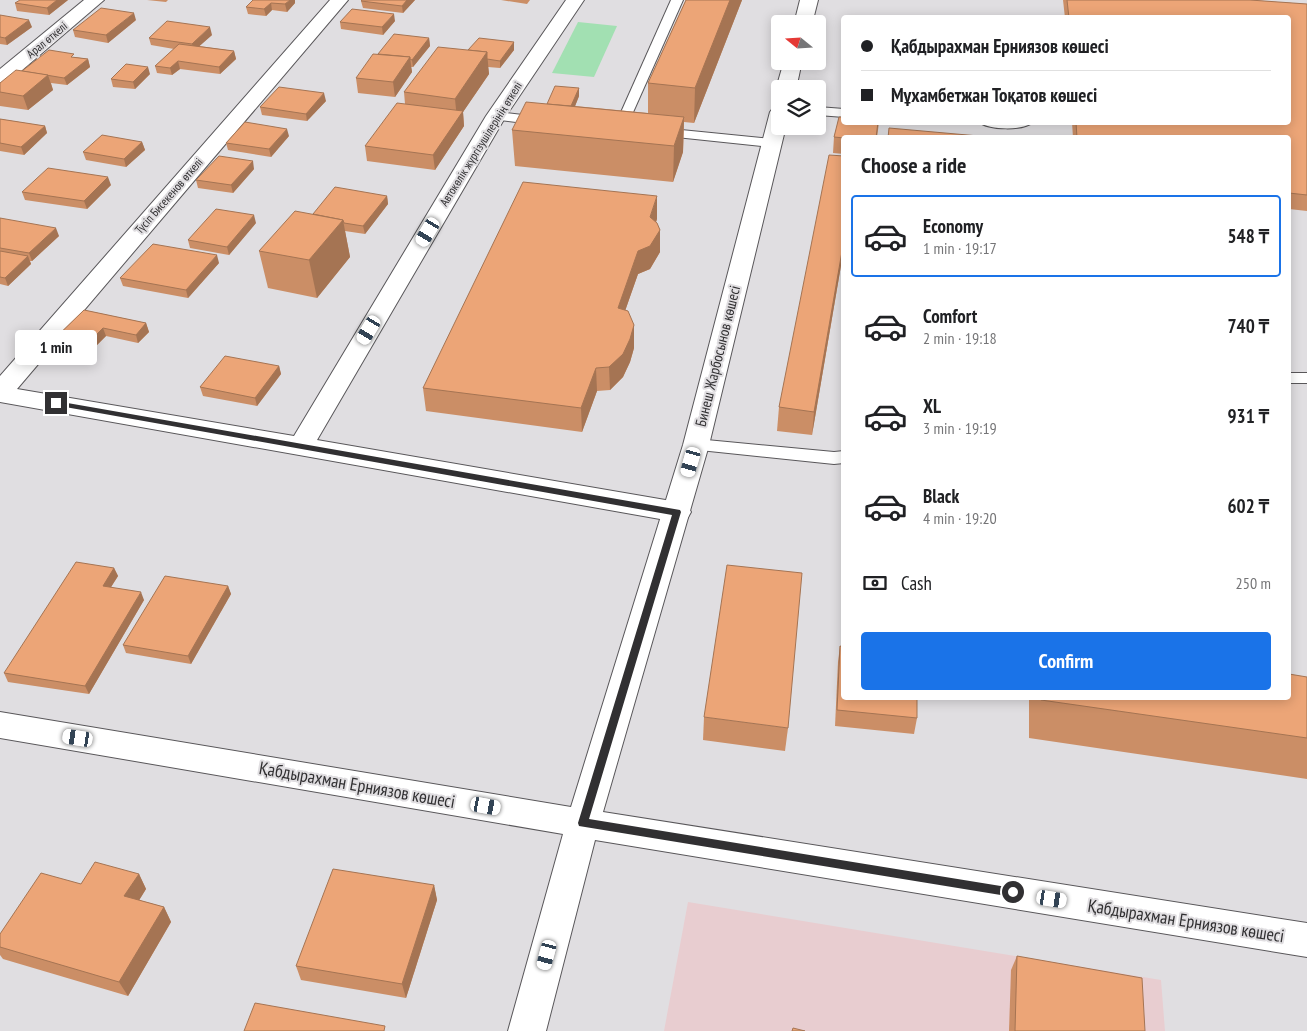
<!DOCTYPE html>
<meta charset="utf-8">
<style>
:root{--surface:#fff;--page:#f6f6f6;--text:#202124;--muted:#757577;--line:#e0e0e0;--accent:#1a73e8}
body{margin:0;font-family:"PT Sans Narrow",sans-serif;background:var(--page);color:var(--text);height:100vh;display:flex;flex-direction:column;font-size:19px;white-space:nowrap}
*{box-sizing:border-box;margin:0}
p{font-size:16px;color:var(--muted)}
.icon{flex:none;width:28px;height:28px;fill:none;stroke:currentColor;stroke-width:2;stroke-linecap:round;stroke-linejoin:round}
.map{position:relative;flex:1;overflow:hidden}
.details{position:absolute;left:841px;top:135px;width:450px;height:565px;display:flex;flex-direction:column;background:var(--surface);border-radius:5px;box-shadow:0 2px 12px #0003}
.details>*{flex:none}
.guide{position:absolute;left:841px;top:15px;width:450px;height:110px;border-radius:5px;box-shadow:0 2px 12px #0003;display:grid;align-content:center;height:110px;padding:0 20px;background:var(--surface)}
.needle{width:32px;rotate:288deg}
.buttons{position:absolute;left:771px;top:15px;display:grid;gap:10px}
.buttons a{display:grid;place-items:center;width:55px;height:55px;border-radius:5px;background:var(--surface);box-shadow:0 2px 12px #0003;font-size:25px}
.end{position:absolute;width:22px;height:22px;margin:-11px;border:6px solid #313032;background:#fff;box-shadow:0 0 0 2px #fff}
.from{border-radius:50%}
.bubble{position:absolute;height:35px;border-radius:5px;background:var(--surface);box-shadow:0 2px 12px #0003;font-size:16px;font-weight:800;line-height:35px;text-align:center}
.car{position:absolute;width:15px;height:30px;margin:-15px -8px;border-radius:6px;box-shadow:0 0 4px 1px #0007;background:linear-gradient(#fff 24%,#345 0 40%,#fff 0 76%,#345 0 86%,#fff 0)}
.guide b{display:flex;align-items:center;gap:18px;height:48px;font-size:19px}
.guide b+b{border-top:1px solid var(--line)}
.guide i{width:12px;height:12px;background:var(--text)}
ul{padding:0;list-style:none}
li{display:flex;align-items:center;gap:15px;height:82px;margin:0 10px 8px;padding:0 10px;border:2px solid transparent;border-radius:5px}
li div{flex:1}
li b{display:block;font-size:19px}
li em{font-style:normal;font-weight:800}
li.selected{border-color:var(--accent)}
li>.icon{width:45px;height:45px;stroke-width:1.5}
h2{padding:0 20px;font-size:22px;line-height:60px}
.pay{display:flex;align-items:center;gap:12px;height:55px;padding:0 20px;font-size:19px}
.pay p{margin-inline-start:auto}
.cta{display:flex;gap:10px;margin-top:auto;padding:10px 20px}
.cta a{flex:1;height:58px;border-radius:5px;background:var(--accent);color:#fff;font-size:20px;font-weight:800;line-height:58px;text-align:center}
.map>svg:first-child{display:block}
</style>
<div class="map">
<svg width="1307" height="1031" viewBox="0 0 1307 1031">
<rect width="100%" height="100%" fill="#e0dee1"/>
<!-- commercial -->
<polygon fill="#e8cdd0" points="688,902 1161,980 1165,1031 664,1031"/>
<!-- green -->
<polygon fill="#a2e0b2" points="578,22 617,26 594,77 552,73"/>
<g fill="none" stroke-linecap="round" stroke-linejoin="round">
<!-- lane casing -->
<g stroke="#59575a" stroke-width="2">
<g id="lane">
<polygon points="671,0 683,0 626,128 620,132 616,131 614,128"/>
<polygon points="818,107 844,109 844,117 818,115"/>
<polygon points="496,112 540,117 546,121 540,125 492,119 490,116"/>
<path d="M 979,122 L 1033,122 C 1024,131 988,130 979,122 Z"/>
<polygon points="661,128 772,139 778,143 772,147 657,135 655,132"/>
<rect x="1289" y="373" width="18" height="10"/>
<polygon points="696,439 834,452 844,451 844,463 834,464 690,449 688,445 690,441"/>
</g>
</g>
<!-- street casing -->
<g stroke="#59575a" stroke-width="2">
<g id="street">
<polygon points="84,0 104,0 7,83 0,85 0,69"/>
<polygon points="330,0 348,0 17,389 294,436 486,116 566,0 584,0 506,116 317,440 677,502 687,505 691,512 687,519 677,522 0,402 0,376"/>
</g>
</g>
<!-- secondary casing -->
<g stroke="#59575a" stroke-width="2">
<g id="secondary">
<polygon points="800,0 818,0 812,24 794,24"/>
<polygon points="784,61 802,61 796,89 780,89 780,93 776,89"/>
<polygon points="780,106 780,126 786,126 709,445 603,812 1307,923 1307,957 595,840 546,1031 508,1031 563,834 0,738 0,712 571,807 683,445 770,112 773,108"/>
</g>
</g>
<!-- lane -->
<use href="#lane" fill="#fff" fill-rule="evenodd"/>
<!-- street -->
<use href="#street" fill="#fff" fill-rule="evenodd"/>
<!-- secondary -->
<use href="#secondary" fill="#fff" fill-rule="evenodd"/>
</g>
<!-- wall -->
<g fill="#cb8e66">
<polygon points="68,0 49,15 17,11 15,3"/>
<polygon points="147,0 168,0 166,2"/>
<polygon points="253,0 295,3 287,12 272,10 266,16 248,14 246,7"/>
<polygon points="415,0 403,13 363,8 361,1"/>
<polygon points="501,0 530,0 527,4"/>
<polygon points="686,0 742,0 694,123 684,122 683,152 673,182 515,166 512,130 547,104 579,88 579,96 575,106 648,113 648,83"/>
<polygon points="1063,0 1250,0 1307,4 1307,211 1289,209 1289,138 1073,138 1072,122 1289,122 1289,18 1065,18"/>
<polygon points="0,15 32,27 7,45 0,44"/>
<polygon points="136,20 108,43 75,37 73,30"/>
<polygon points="395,21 383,35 341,29 340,22"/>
<polygon points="212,35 199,46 234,51 236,59 220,74 180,69 172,75 157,73 155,66 174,49 151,45 149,38"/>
<polygon points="429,38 430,46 413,67 411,67 412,72 395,97 358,93 356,78 378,54"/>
<polygon points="514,42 514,50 500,68 488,67 489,74 463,112 464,126 435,170 367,161 365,146 405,104 404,92 468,50"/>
<polygon points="75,57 88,59 90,67 67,85 51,83 53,90 28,110 0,106 0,83 22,71"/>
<polygon points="150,74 135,89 113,87 111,79"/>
<polygon points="326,101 307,121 262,115 260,107"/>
<polygon points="0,119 45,126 47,133 24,155 0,151"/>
<polygon points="879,122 877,138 844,138 844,154 833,153 834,137"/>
<polygon points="289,136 271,157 228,150 226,143"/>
<polygon points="142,142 145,150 126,167 86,160 83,152"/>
<polygon points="844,156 844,248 812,435 777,431 779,407"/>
<polygon points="254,169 233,193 198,188 196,180"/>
<polygon points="111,185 87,209 25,200 22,192"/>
<polygon points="387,196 388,204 365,234 345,231 350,257 317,298 268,288 259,251 313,214"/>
<polygon points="0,218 59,236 32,261 30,261 31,264 8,286 0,284"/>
<polygon points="657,219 656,222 660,230 660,252 650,269 638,274 625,311 634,325 634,348 630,362 623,377 610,390 597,391 582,432 426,411 423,388"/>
<polygon points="256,223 229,255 190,248 188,240"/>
<polygon points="219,263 188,298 123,286 120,278"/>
<polygon points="84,310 146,323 149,332 138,343 106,336 81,361 50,354 47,346"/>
<polygon points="279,366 281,374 257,406 203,396 200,387"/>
<polygon points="114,568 118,576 111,587 144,600 89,694 8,682 4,673"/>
<polygon points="228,586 231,594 191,664 126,653 123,645"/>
<polygon points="840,646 917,718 914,734 835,726 838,662"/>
<polygon points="1307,677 1307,779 1029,738 1029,698 1289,698"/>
<polygon points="704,717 788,728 785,751 703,740"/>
<polygon points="139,874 146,889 139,900 164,907 171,922 128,996 3,959 0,955 0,934 81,884"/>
<polygon points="434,885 437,900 406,998 301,980 296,966"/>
<polygon points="1017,956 1145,1031 1009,1031 1011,970"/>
</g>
<!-- shaded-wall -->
<g fill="#a57453">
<polygon points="57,0 68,0 49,15 47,8"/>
<polygon points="290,0 295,0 295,3 287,12 285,4"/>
<polygon points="407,0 415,0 403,13 402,6"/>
<polygon points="730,0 742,0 694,123 695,88"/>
<polygon points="271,3 272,10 266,16 264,9"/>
<polygon points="134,13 136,20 108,43 106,35"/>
<polygon points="394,14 395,21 383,35 382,27"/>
<polygon points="29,20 32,27 7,45 5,38"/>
<polygon points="210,27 212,35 194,51 192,44"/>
<polygon points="429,38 430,46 413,67 412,60"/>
<polygon points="514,42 514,50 500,68 500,61"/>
<polygon points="234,51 236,59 220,74 219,67"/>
<polygon points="487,52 489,74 463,112 464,126 435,170 433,155 457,119 455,99"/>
<polygon points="410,57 412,72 395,97 393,82"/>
<polygon points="88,59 90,67 67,85 64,78"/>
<polygon points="178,61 180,69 172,75 170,68"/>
<polygon points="148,67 150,74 135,89 133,82"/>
<polygon points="48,75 53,90 28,110 23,96"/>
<polygon points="579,88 579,96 572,114 571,106"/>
<polygon points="324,93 326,101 307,121 306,114"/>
<polygon points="684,117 683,152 673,182 674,146"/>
<polygon points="45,126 47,133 24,155 21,147"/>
<polygon points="287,129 289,136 271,157 269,149"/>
<polygon points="142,142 145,150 126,167 124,159"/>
<polygon points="253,161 254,169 233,193 231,185"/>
<polygon points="108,177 111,185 87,209 84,201"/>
<polygon points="387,196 388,204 365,234 363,226"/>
<polygon points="657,196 657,219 650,240 650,217"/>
<polygon points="254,215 256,223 229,255 227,247"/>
<polygon points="343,220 350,257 317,298 309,260"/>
<polygon points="56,228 59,236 32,261 29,253"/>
<polygon points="660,230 660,252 650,269 638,274 618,331 618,308 638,251"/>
<polygon points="844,240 844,248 812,435 814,412"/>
<polygon points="217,255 219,263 188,298 186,290"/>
<polygon points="28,256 31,264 8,286 5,278"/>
<polygon points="146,323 149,332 138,343 136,335"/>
<polygon points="634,325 634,348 630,362 623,377 610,390 609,367"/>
<polygon points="103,328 106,336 81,361 78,353"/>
<polygon points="279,366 281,374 257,406 255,398"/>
<polygon points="596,368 597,391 582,432 581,408"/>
<polygon points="114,568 118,576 106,595 103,586"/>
<polygon points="228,586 231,594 191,664 188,656"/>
<polygon points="141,592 144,600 89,694 85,686"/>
<polygon points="139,874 146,889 132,912 124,896"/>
<polygon points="434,885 437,900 406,998 402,984"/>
<polygon points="164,907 171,922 128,996 119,982"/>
</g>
<!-- building -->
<g fill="#eca577" stroke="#a57453">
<polygon points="20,0 57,0 47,8 15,3"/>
<polygon points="253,0 290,0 285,4 271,3 264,9 246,7"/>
<polygon points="362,0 407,0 402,6 361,1"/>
<polygon points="686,0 730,0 695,88 648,83"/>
<polygon points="1067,0 1250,0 1307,4 1307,195 1289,193 1289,138 1077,138 1076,122 1289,122 1289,18 1069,18"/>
<polygon points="101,8 134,13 106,35 73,30"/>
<polygon points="352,9 394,14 382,27 340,22"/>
<polygon points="0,15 29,20 5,38 0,37"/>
<polygon points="167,21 210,27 192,44 149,38"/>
<polygon points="394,34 429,38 412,60 410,59 410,57 378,54"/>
<polygon points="479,38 514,42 500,61 487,59 487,52 468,50"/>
<polygon points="179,44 234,51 219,67 178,61 170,68 155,66"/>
<polygon points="438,47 487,52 455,99 404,92"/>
<polygon points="49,50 74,54 71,57 88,59 64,78 22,71"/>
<polygon points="373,54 410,57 393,82 356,78"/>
<polygon points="126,64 148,67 133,82 111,79"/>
<polygon points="16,70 48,75 23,96 0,92 0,83"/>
<polygon points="555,86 579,88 571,106 547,104"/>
<polygon points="279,87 324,93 306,114 260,107"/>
<polygon points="526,102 684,117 674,146 512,130"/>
<polygon points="397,103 463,111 433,155 365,146"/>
<polygon points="839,117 844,117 844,122 878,122 876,138 844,138 834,137"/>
<polygon points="0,119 45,126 21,147 0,143"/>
<polygon points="245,122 287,129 269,149 226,143"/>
<polygon points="889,128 1001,138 888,138"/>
<polygon points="102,135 142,142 124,159 83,152"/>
<polygon points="829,155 844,156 844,240 814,412 779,407"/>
<polygon points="219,156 253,161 231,185 196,180"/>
<polygon points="48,168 108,177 84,201 22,192"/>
<polygon points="523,182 657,196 650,217 657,223 660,230 650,246 638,251 618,308 628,311 634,325 630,339 623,354 609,367 596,368 581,408 423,388"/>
<polygon points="335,187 387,196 363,226 344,223 343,220 313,214"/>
<polygon points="216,209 254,215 227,247 188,240"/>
<polygon points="295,211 343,220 309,260 259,251"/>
<polygon points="0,218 56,228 29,253 0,248"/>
<polygon points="153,244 217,255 186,290 120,278"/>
<polygon points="0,251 28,256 5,278 0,277"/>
<polygon points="84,310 146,323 136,335 103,328 78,353 47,346"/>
<polygon points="225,356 279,366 255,398 200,387"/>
<polygon points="76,562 114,568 103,586 141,592 85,686 4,673"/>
<polygon points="727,565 802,573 788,728 704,717"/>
<polygon points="165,576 228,586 188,656 123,645"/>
<polygon points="840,646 844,647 844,698 917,698 917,718 837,710"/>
<polygon points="1289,674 1307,677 1307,738 1041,700 1041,698 1289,698"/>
<polygon points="95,862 139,874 124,896 164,907 119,982 0,947 0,934 41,873 81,884"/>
<polygon points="333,869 434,885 402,984 296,966"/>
<polygon points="1017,956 1142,978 1145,1031 1015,1031"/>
<polygon points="255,1003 385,1026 384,1031 244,1031"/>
<polygon points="793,1028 805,1031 792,1031"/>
</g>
<!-- route -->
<polygon fill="#313032" points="56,401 680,510 681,512 589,819 1013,888 1018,892 1016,896 1013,897 579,826 578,823 672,515 54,405 54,402"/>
<g text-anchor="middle" stroke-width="4" stroke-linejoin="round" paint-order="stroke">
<!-- far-street labels -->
<g font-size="12" fill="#313032" stroke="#e0dee1">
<text transform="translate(47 40) rotate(-40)" y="4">Арал өткелі</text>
<text transform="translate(481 144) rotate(-58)" y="4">Автокөлік жүргізушілерінің өткелі</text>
<text transform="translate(169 196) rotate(-49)" y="4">Түсіп Бисекенов өткелі</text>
</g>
<!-- street labels -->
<g font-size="15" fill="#313032" stroke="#e0dee1">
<text transform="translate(718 356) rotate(-76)" y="5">Бинеш Жарбосынов көшесі</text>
</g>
<!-- near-street labels -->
<g font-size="18" fill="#313032" stroke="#e0dee1">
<text transform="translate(357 785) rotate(10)" y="6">Қабдырахман Ерниязов көшесі</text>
<text transform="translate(1186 921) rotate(9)" y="6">Қабдырахман Ерниязов көшесі</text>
</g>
</g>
</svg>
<div class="buttons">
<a><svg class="needle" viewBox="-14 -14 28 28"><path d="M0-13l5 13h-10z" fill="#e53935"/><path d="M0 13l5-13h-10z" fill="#757577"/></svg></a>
<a><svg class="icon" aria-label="layers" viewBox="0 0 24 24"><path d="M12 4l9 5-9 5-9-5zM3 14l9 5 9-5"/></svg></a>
</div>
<i class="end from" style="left:1013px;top:892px"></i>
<i class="end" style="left:56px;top:403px"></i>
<div class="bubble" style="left:15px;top:330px;width:82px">1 min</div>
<i class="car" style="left:428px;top:232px;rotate:211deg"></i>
<i class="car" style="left:369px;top:330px;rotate:211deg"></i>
<i class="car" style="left:691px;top:462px;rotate:196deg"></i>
<i class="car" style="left:78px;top:738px;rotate:279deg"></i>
<i class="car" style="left:486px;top:806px;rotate:100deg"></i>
<i class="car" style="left:1052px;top:899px;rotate:99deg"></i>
<i class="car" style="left:547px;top:955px;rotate:195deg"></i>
<div class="guide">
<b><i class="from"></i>Қабдырахман Ерниязов көшесі</b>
<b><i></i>Мұхамбетжан Тоқатов көшесі</b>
</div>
<section class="details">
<h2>Choose a ride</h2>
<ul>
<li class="selected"><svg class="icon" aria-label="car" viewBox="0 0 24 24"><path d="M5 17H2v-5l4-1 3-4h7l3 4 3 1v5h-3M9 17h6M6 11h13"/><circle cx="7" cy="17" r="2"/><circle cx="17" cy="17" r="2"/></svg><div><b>Economy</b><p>1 min · 19:17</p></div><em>548 ₸</em></li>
<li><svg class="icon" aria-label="car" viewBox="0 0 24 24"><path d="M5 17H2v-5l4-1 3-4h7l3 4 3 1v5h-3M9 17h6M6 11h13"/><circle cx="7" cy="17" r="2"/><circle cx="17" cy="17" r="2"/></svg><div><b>Comfort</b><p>2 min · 19:18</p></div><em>740 ₸</em></li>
<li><svg class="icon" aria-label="car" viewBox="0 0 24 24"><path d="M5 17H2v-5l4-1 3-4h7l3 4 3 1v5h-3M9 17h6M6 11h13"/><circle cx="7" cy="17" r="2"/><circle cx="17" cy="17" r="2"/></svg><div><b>XL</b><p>3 min · 19:19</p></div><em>931 ₸</em></li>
<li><svg class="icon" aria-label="car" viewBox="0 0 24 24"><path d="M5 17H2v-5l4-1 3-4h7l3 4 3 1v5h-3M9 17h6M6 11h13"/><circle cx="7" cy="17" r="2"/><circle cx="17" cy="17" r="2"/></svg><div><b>Black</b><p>4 min · 19:20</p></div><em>602 ₸</em></li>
</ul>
<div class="pay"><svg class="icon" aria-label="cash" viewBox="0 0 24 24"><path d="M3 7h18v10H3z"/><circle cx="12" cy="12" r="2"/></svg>Cash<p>250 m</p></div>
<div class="cta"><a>Confirm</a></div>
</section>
</div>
